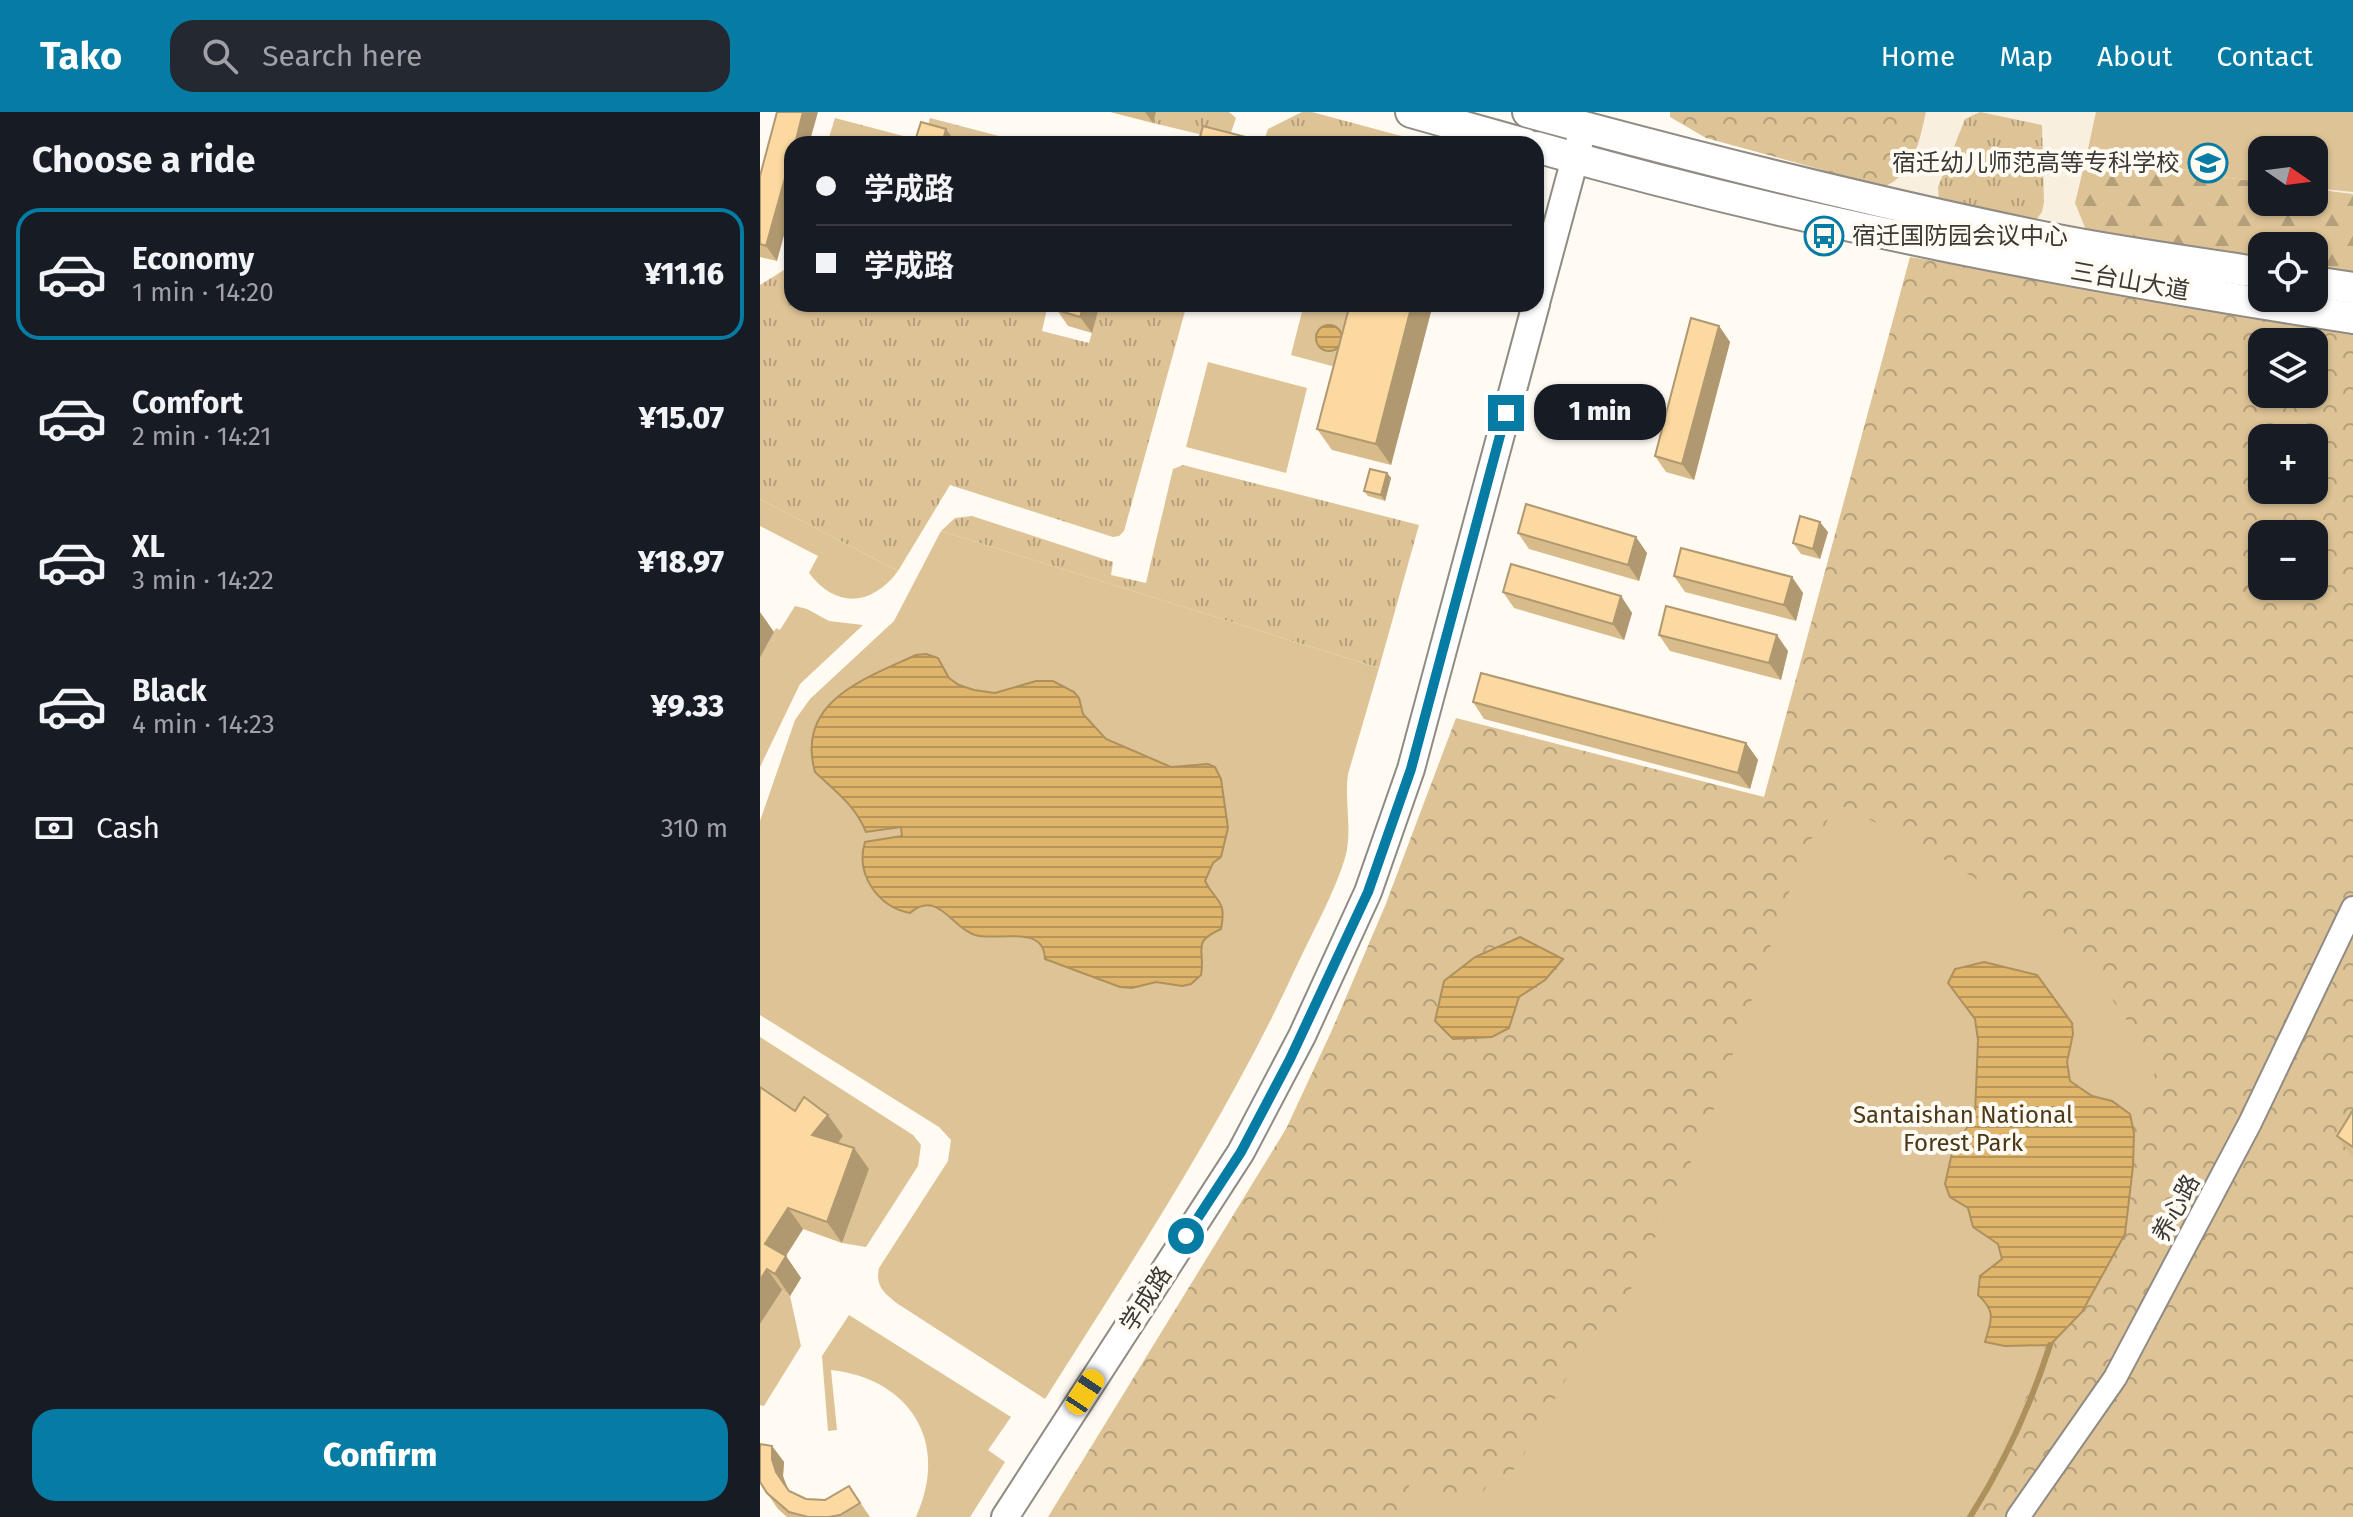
<!DOCTYPE html>
<meta charset="utf-8">
<style>
:root{--surface:#171b24;--page:#242831;--text:#f1f3f6;--muted:#9ea1a6;--line:#363941;--accent:#067ba3}
body{margin:0;font-family:"Fira Sans","Noto Sans SC",sans-serif;background:var(--page);color:var(--text);height:100vh;display:flex;flex-direction:column;font-size:30px;white-space:nowrap}
*{box-sizing:border-box;margin:0}
p{font-size:26px;color:var(--muted)}
.icon{flex:none;width:44px;height:44px;fill:none;stroke:currentColor;stroke-width:2;stroke-linecap:round;stroke-linejoin:round}
.map{position:relative;flex:1;overflow:hidden}
.sheet{display:flex;flex-direction:column;background:var(--surface);width:760px}
.sheet>*{flex:none}
.top-card{position:absolute;left:24px;top:24px;width:760px;height:176px;border-radius:24px;box-shadow:0 2px 6px #0004;display:grid;align-content:center;height:176px;padding:0 32px;background:var(--surface)}
.needle{width:52px;rotate:104deg}
.tools{position:absolute;left:1488px;top:24px;display:grid;gap:16px}
.tools a{display:grid;place-items:center;width:80px;height:80px;border-radius:16px;background:var(--surface);box-shadow:0 2px 6px #0004;font-size:40px}
.end{position:absolute;width:36px;height:36px;margin:-18px;border:10px solid #067ba3;background:#fff;box-shadow:0 0 0 4px #fff}
.from{border-radius:50%}
.bubble{position:absolute;height:56px;border-radius:24px;background:var(--surface);box-shadow:0 2px 6px #0004;font-size:26px;font-weight:800;line-height:56px;text-align:center}
.car{position:absolute;width:24px;height:48px;margin:-24px -12px;border-radius:10px;box-shadow:0 0 6px 2px #0007;background:linear-gradient(#f5c518 24%,#345 0 40%,#f5c518 0 76%,#345 0 86%,#f5c518 0)}
.top-card b{display:flex;align-items:center;gap:28px;height:76px;font-size:30px}
.top-card b+b{border-top:2px solid var(--line)}
.top-card i{width:20px;height:20px;background:var(--text)}
ul{padding:0;list-style:none}
li{display:flex;align-items:center;gap:24px;height:132px;margin:0 16px 12px;padding:0 16px;border:4px solid transparent;border-radius:24px}
li div{flex:1}
li b{display:block;font-size:30px}
li em{font-style:normal;font-weight:800}
li.current{border-color:var(--accent)}
li>.icon{width:72px;height:72px;stroke-width:1.5}
h2{padding:0 32px;font-size:36px;line-height:96px}
.pay{display:flex;align-items:center;gap:20px;height:88px;padding:0 32px;font-size:30px}
.pay p{margin-inline-start:auto}
.action{display:flex;gap:16px;margin-top:auto;padding:16px 32px}
.action a{flex:1;height:92px;border-radius:24px;background:var(--accent);color:#fff;font-size:32px;font-weight:800;line-height:92px;text-align:center}
header{display:flex;align-items:center;gap:48px;box-sizing:border-box;height:112px;padding:0 40px;background:var(--accent);color:#fff}
header strong{font-size:38px}
nav{display:flex;gap:44px;margin-inline-start:auto;font-size:28px}
.search{width:560px;height:72px;background:var(--page);display:flex;align-items:center;gap:20px;box-sizing:border-box;padding:0 28px;border-radius:24px;color:var(--muted);font-size:30px}
main{display:flex;flex:1;min-height:0}
.map>svg:first-child{display:block}
</style>
<header>
<strong>Tako</strong>
<div class="search"><svg class="icon" aria-label="search" viewBox="0 0 24 24"><circle cx="10" cy="10" r="6"/><path d="M15 15l6 6"/></svg>Search here</div>
<nav><a>Home</a><a>Map</a><a>About</a><a>Contact</a></nav>
</header>
<main>
<section class="sheet">
<h2>Choose a ride</h2>
<ul>
<li class="current"><svg class="icon" aria-label="car" viewBox="0 0 24 24"><path d="M5 17H2v-5l4-1 3-4h7l3 4 3 1v5h-3M9 17h6M6 11h13"/><circle cx="7" cy="17" r="2"/><circle cx="17" cy="17" r="2"/></svg><div><b>Economy</b><p>1 min · 14:20</p></div><em>¥11.16</em></li>
<li><svg class="icon" aria-label="car" viewBox="0 0 24 24"><path d="M5 17H2v-5l4-1 3-4h7l3 4 3 1v5h-3M9 17h6M6 11h13"/><circle cx="7" cy="17" r="2"/><circle cx="17" cy="17" r="2"/></svg><div><b>Comfort</b><p>2 min · 14:21</p></div><em>¥15.07</em></li>
<li><svg class="icon" aria-label="car" viewBox="0 0 24 24"><path d="M5 17H2v-5l4-1 3-4h7l3 4 3 1v5h-3M9 17h6M6 11h13"/><circle cx="7" cy="17" r="2"/><circle cx="17" cy="17" r="2"/></svg><div><b>XL</b><p>3 min · 14:22</p></div><em>¥18.97</em></li>
<li><svg class="icon" aria-label="car" viewBox="0 0 24 24"><path d="M5 17H2v-5l4-1 3-4h7l3 4 3 1v5h-3M9 17h6M6 11h13"/><circle cx="7" cy="17" r="2"/><circle cx="17" cy="17" r="2"/></svg><div><b>Black</b><p>4 min · 14:23</p></div><em>¥9.33</em></li>
</ul>
<div class="pay"><svg class="icon" aria-label="cash" viewBox="0 0 24 24"><path d="M3 7h18v10H3z"/><circle cx="12" cy="12" r="2"/></svg>Cash<p>310 m</p></div>
<div class="action"><a>Confirm</a></div>
</section>
<div class="map">
<svg width="1593" height="1405" viewBox="0 0 1593 1405">
<defs>
<pattern id="grass-tufts" width="24" height="20" patternUnits="userSpaceOnUse" patternTransform="scale(2)"><rect width="24" height="20" fill="#ddc396"/><path d="M3 7l-1-3M5 7V3M7 7l1-3M15 17l-1-3M17 17v-4M19 17l1-3" fill="none" stroke="#b49f7b"/></pattern>
<pattern id="forest-firs" width="22" height="20" patternUnits="userSpaceOnUse" patternTransform="scale(2)"><rect width="22" height="20" fill="#ddc396"/><path d="M5 1l3.5 6h-7zM16 11l3.5 6h-7z" fill="#b49f7b"/></pattern>
<pattern id="park-crowns" width="20" height="18" patternUnits="userSpaceOnUse" patternTransform="scale(2)"><rect width="20" height="18" fill="#ddc396"/><path d="M2 6a3 3 0 1 1 6 0M12 15a3 3 0 1 1 6 0" fill="none" stroke="#b49f7b"/></pattern>
<pattern id="water-rules" width="6" height="5" patternUnits="userSpaceOnUse" patternTransform="scale(2)"><rect width="6" height="5" fill="#dfb56c"/><path d="M0 2.5h6" fill="none" stroke="#b6945a"/></pattern>
</defs>
<rect width="100%" height="100%" fill="#fffaf2"/>
<!-- built -->
<polygon fill="#f8efdf" points="1166,0 1593,0 1593,82 1554,77 1554,38 1502,38 1502,70 1455,64 1328,37 1315,91 1328,123 1122,81 1152,50"/>
<!-- grass -->
<g fill="url(#grass-tufts)">
<polygon points="396,0 469,0 476,6 468,29 393,11"/>
<polygon points="542,0 552,0 671,32 503,32 508,17"/>
<polygon points="1220,0 1282,13 1284,90 1282,100 1272,113 1179,93 1178,75 1205,7"/>
<polygon points="75,6 147,25 145,32 67,32"/>
<polygon points="170,6 270,32 195,32 165,24"/>
<polygon points="32,153 32,192 288,192 282,219 329,231 340,192 427,192 364,419 359,424 353,425 190,373 138,459 0,387 0,173"/>
<polygon points="423,353 659,413 619,556 181,419 195,406 212,404 353,450 351,463 386,471 413,357"/>
</g>
<!-- forest -->
<polygon fill="url(#forest-firs)" points="1328,37 1454,64 1502,70 1502,90 1554,90 1554,77 1593,82 1593,168 1554,162 1554,134 1502,134 1502,153 1328,123 1315,91"/>
<!-- park -->
<g fill="url(#park-crowns)" fill-rule="evenodd">
<path d="M 910,0 L 1166,0 C 1159,29 1155,61 1124,75 L 946,26 L 910,5 Z"/>
<path d="M 1150,145 L 1593,216 L 1593,1405 L 288,1405 L 526,1017 L 572,918 L 625,794 L 696,606 L 1004,685 ZM 1502,230 L 1554,230 L 1554,282 L 1502,282 ZM 1502,326 L 1554,326 L 1554,378 L 1502,378 ZM 1502,422 L 1554,422 L 1554,474 L 1502,474 Z"/>
</g>
<!-- garden -->
<g fill="#ddc396">
<polygon points="1336,0 1593,0 1593,80 1554,76 1554,38 1502,38 1502,70 1455,64 1328,37"/>
<polygon points="544,192 602,192 587,258 531,243"/>
<polygon points="448,250 547,276 526,361 426,335"/>
<path d="M 0,387 L 138,459 C 112,494 76,497 49,461 L 58,444 L 0,414 Z"/>
<path d="M 181,419 L 619,556 L 588,662 C 584,690 593,718 585,746 C 574,782 554,817 538,851 C 468,1004 375,1145 285,1287 L 138,1192 C 124,1181 115,1174 119,1156 L 188,1049 L 191,1028 L 179,1015 L 0,903 L 0,709 L 35,608 L 50,587 L 134,509 Z"/>
<polygon points="35,494 47,497 69,509 103,513 40,572 0,655 0,546 16,516 20,518"/>
<path d="M 1076,691 L 1159,732 L 1307,823 L 1394,947 L 1395,988 L 1352,989 L 1332,984 L 1310,969 L 1307,950 L 1313,922 L 1188,872 L 1215,907 L 1218,974 L 1215,1002 L 1185,1072 L 1190,1085 L 1208,1096 L 1213,1115 L 1238,1132 L 1242,1148 L 1220,1164 L 1231,1207 L 1267,1233 L 1285,1233 C 1265,1294 1240,1351 1206,1405 L 616,1405 L 637,1400 L 651,1370 L 697,1388 L 719,1389 L 727,1373 L 756,1356 L 807,1265 L 866,1187 L 949,1011 L 1046,731 L 1063,717 Z"/>
<polygon points="0,925 153,1023 161,1033 158,1054 106,1135 82,1131 109,1057 0,987"/>
<polygon points="22,1178 30,1184 41,1234 4,1294 0,1293 0,1212"/>
<path d="M 89,1203 L 251,1305 L 228,1338 L 245,1350 L 210,1405 L 156,1405 C 190,1331 151,1267 71,1258 L 77,1318 L 68,1319 L 62,1244 Z"/>
</g>
<!-- water -->
<g fill="url(#water-rules)" stroke="#ae905c" stroke-width="2">
<circle cx="569" cy="226" r="13"/>
<path d="M 166,542 L 178,546 L 189,566 L 199,573 L 214,578 L 235,581 L 276,569 L 293,569 L 314,580 L 319,586 L 323,602 L 346,627 L 411,655 L 448,652 L 455,655 L 461,667 L 468,716 L 461,745 L 453,751 L 445,769 C 456,791 467,787 461,817 C 430,831 446,837 441,863 L 431,872 L 422,874 L 396,870 L 372,876 L 360,875 L 285,847 C 284,811 236,830 215,823 C 192,816 178,777 150,801 C 118,795 95,762 105,730 L 142,724 L 141,715 L 106,720 C 95,693 75,679 55,660 C 35,589 106,566 156,543 Z"/>
<polygon points="760,825 803,847 785,868 759,885 749,916 732,925 693,927 675,909 684,869 715,845"/>
<path d="M 1224,850 L 1277,863 L 1312,911 L 1313,922 L 1307,950 L 1310,969 L 1332,984 L 1352,989 L 1370,1002 L 1374,1021 L 1373,1054 L 1365,1122 L 1322,1200 L 1290,1233 L 1245,1234 L 1225,1230 C 1231,1208 1237,1200 1218,1183 L 1220,1164 L 1242,1147 L 1238,1132 L 1213,1115 L 1208,1096 L 1190,1085 L 1185,1072 L 1192,1041 L 1215,1002 L 1218,928 L 1215,907 L 1188,871 L 1195,857 Z"/>
</g>
<g fill="none" stroke-linecap="round" stroke-linejoin="round">
<!-- stream -->
<path stroke="#ae905c" stroke-width="6" d="M 1210,1405 C 1245,1350 1270,1295 1290,1233"/>
<!-- minor casing -->
<g stroke="#908b83" stroke-width="26">
<polyline id="minor" points="1258,1405 1355,1266 1490,1011 1593,796"/>
</g>
<!-- tertiary casing -->
<g stroke="#908b83" stroke-width="30">
<g id="tertiary">
<polyline points="776,191 820,28"/>
<polyline points="245,1405 481,1040 542,924 608,780 651,657 776,192"/>
</g>
</g>
<!-- secondary casing -->
<g stroke="#908b83" stroke-width="34">
<g id="secondary">
<polyline points="651,0 765,32"/>
<path d="M 768,0 C 941,47 1116,91 1292,127 C 1362,141 1432,150 1502,161"/>
<path d="M 776,35 C 1044,112 1318,163 1593,206"/>
<polyline points="1554,170 1593,176"/>
</g>
</g>
<!-- minor -->
<use href="#minor" stroke="#fff" stroke-width="22"/>
<!-- tertiary -->
<use href="#tertiary" stroke="#fff" stroke-width="26"/>
<!-- secondary -->
<use href="#secondary" stroke="#fff" stroke-width="30"/>
</g>
<!-- wall -->
<g fill="#d8bb8a">
<polygon points="350,0 396,0 393,11"/>
<polygon points="0,64 17,149 0,145"/>
<polygon points="340,192 332,221 308,214 297,198"/>
<polygon points="590,192 673,192 631,353 572,338 557,317"/>
<polygon points="959,214 970,230 934,368 906,360 895,344"/>
<polygon points="627,361 631,366 625,389 608,384 604,379"/>
<polygon points="1068,420 1060,447 1041,442 1033,431"/>
<polygon points="758,421 887,441 879,469 769,437"/>
<polygon points="914,464 1032,465 1043,481 1036,509 925,480"/>
<polygon points="743,480 861,484 872,501 864,528 754,496"/>
<polygon points="899,523 1028,539 1021,568 910,539"/>
<polygon points="713,590 986,631 998,648 990,677 724,607"/>
<polygon points="0,975 35,999 83,1024 78,1031 109,1057 82,1131 43,1117 26,1144 41,1166 30,1184 22,1178 0,1212"/>
<polygon points="1593,998 1593,1046 1577,1024"/>
<polygon points="12,1334 24,1350 23,1364 29,1379 46,1387 65,1388 89,1374 110,1405 27,1405 18,1397 7,1381"/>
</g>
<!-- shaded-wall -->
<g fill="#b09870">
<polygon points="43,0 58,0 49,32 35,32"/>
<polygon points="385,0 396,0 393,11"/>
<polygon points="186,17 197,32 182,32"/>
<polygon points="32,41 32,94 17,149 6,134"/>
<polygon points="324,192 340,192 332,221 320,205"/>
<polygon points="652,192 673,192 631,353 616,332"/>
<polygon points="959,214 970,230 934,368 922,352"/>
<polygon points="627,361 631,366 625,389 621,383"/>
<polygon points="1060,410 1068,420 1060,447 1053,437"/>
<polygon points="876,425 887,441 879,469 868,453"/>
<polygon points="1032,465 1043,481 1036,509 1024,493"/>
<polygon points="861,484 872,501 864,528 853,512"/>
<polygon points="0,500 14,520 0,546"/>
<polygon points="1017,523 1028,539 1021,568 1009,551"/>
<polygon points="986,631 998,648 990,677 978,661"/>
<polygon points="68,1003 83,1024 67,1044 52,1023"/>
<polygon points="94,1036 109,1057 82,1131 67,1110"/>
<polygon points="28,1096 43,1117 20,1153 5,1132"/>
<polygon points="26,1144 41,1166 30,1184 15,1162"/>
<polygon points="7,1157 22,1178 0,1212 0,1168"/>
<polygon points="12,1334 24,1350 23,1364 27,1376 16,1360 12,1347"/>
</g>
<!-- building -->
<g fill="#fbd9a0" stroke="#b09870" stroke-width="2">
<polygon points="17,0 43,0 35,32 32,32 32,41 6,134 0,132 0,64"/>
<polygon points="161,10 186,17 182,32 154,32"/>
<polygon points="443,14 513,32 438,32"/>
<polygon points="299,192 324,192 320,205 297,198"/>
<polygon points="590,192 652,192 616,332 557,317"/>
<polygon points="931,206 959,214 922,352 895,344"/>
<polygon points="610,357 627,361 621,383 604,379"/>
<polygon points="766,392 876,425 868,453 758,421"/>
<polygon points="1040,404 1060,410 1053,437 1033,431"/>
<polygon points="921,436 1032,465 1024,493 914,464"/>
<polygon points="751,452 861,484 853,512 743,480"/>
<polygon points="906,494 1017,523 1009,551 899,523"/>
<polygon points="721,561 986,631 978,661 713,590"/>
<polygon points="0,975 35,999 44,985 68,1003 52,1023 94,1036 67,1110 28,1096 5,1132 26,1144 15,1162 7,1157 0,1168"/>
<polygon points="1593,998 1593,1035 1577,1024"/>
<polygon points="0,1332 12,1334 12,1347 16,1360 29,1379 46,1387 65,1388 89,1374 100,1391 80,1403 69,1405 48,1405 29,1400 7,1381 0,1370"/>
</g>
<g fill="none" stroke-linecap="round" stroke-linejoin="round">
<!-- route -->
<polyline stroke="#067ba3" stroke-width="10" points="426,1124 481,1040 530,947 608,780 651,657 746,301"/>
</g>
<!-- icons -->
<defs>
<g id="university-ring" transform="scale(2)"><circle r="9.5" fill="#fffaf2" stroke="#067ba3" stroke-width="1.5"/><path d="M0-5L7-2L0 1L-7-2ZM-4 1L0 2.5L4 1V4Q0 6-4 4Z" fill="#067ba3"/></g>
<g id="bus-ring" transform="scale(2)"><circle r="9.5" fill="#fffaf2" stroke="#067ba3" stroke-width="1.5"/><path d="M-5-6H5V4H4V6H2V4H-2V6H-4V4H-5ZM-3.5-4V0h7V-4ZM-3.5 1.2v1.5H-2V1.2ZM2 1.2v1.5H3.5V1.2Z" fill="#067ba3"/></g>
</defs>
<g fill-rule="evenodd">
<use href="#university-ring" x="1448" y="51"/>
<use href="#bus-ring" x="1064" y="124"/>
</g>
<g text-anchor="middle" stroke-width="8" stroke-linejoin="round" paint-order="stroke">
<!-- poi labels -->
<g font-size="24" fill="#3b3935" stroke="#fffaf2" text-anchor="end">
<text x="1420" y="59">宿迁幼儿师范高等专科学校</text>
<text x="1092" y="132" text-anchor="start">宿迁国防园会议中心</text>
</g>
<!-- street labels -->
<g font-size="24" fill="#3b3935" stroke="#fffaf2">
<text transform="translate(1370 169) rotate(10)" y="8">三台山大道</text>
<text transform="translate(1416 1096) rotate(-62)" y="8">养心路</text>
<text transform="translate(386 1187) rotate(-57)" y="8">学成路</text>
</g>
<!-- park labels -->
<g font-size="24" fill="#4b3919" stroke="#fffaf2">
<text x="1203" y="1011">Santaishan National<tspan x="1203" dy="28">Forest Park</tspan></text>
</g>
</g>
</svg>
<div class="tools">
<a><svg class="needle" viewBox="-14 -14 28 28"><path d="M0-13l5 13h-10z" fill="#e53935"/><path d="M0 13l5-13h-10z" fill="#9ea1a6"/></svg></a>
<a><svg class="icon" aria-label="locate" viewBox="0 0 24 24"><circle cx="12" cy="12" r="6"/><path d="M12 2v4M12 18v4M2 12h4M18 12h4"/></svg></a>
<a><svg class="icon" aria-label="layers" viewBox="0 0 24 24"><path d="M12 4l9 5-9 5-9-5zM3 14l9 5 9-5"/></svg></a>
<a>+</a>
<a>−</a>
</div>
<i class="end from" style="left:426px;top:1124px"></i>
<i class="end" style="left:746px;top:301px"></i>
<div class="bubble" style="left:774px;top:272px;width:132px">1 min</div>
<i class="car" style="left:325px;top:1280px;rotate:33deg"></i>
<div class="top-card">
<b><i class="from"></i>学成路</b>
<b><i></i>学成路</b>
</div>
</div>
</main>
